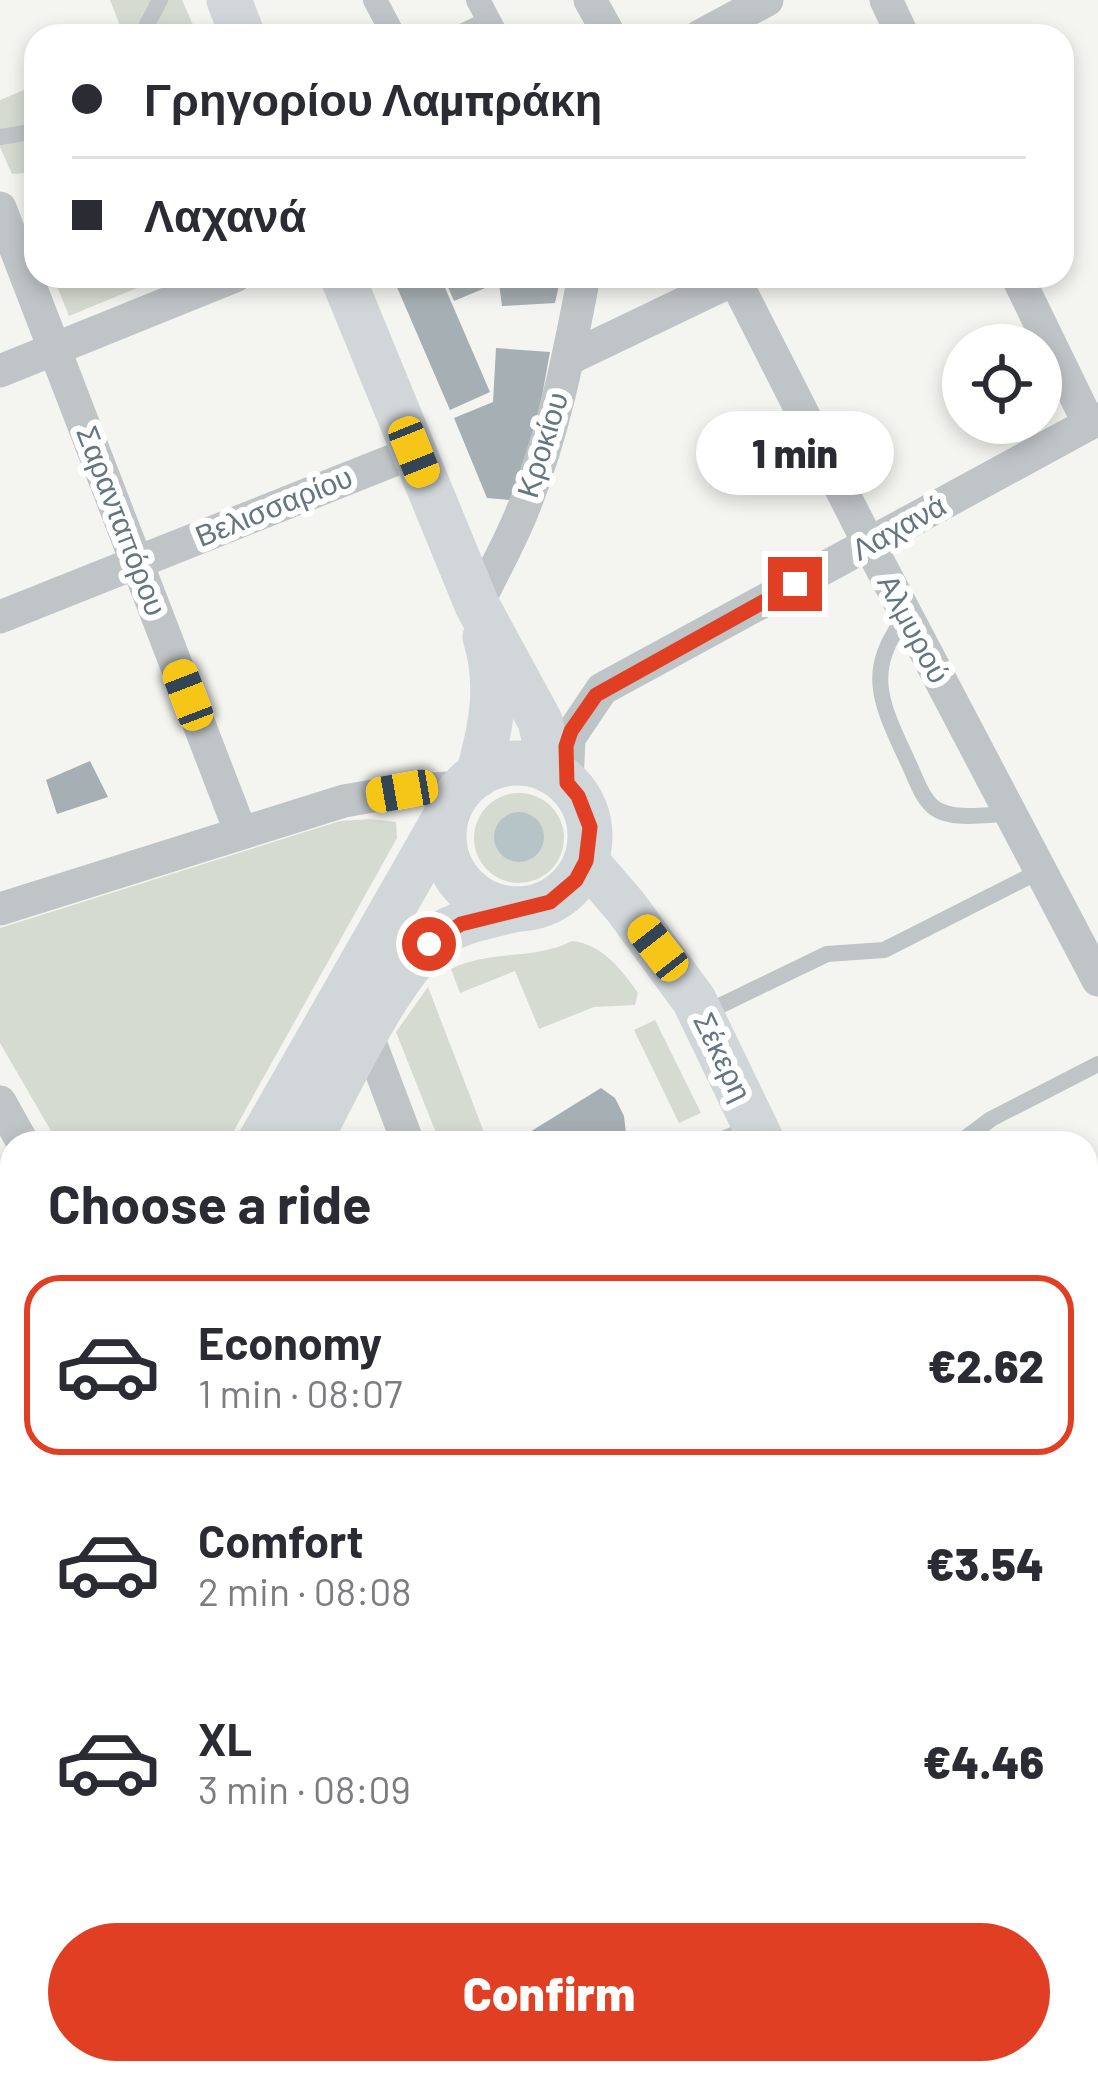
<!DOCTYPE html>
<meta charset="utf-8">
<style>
:root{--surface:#fff;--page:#f7f7f7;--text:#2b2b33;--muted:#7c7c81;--line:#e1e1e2;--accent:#e13f24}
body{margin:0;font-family:Barlow,sans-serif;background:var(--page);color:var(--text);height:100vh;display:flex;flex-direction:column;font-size:45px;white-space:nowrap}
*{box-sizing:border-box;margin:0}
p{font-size:39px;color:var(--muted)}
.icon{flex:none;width:66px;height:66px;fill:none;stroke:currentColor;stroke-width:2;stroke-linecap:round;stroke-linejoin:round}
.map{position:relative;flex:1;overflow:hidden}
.sheet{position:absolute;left:0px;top:1131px;width:1098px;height:954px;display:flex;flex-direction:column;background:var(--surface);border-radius:36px 36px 0 0;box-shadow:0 6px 18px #0003}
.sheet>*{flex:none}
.hud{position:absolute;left:24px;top:24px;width:1050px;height:264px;border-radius:36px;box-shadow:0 6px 18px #0003;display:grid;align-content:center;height:264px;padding:0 48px;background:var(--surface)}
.controls{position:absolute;left:942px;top:324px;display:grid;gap:24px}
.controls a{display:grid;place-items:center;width:120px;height:120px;border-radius:50%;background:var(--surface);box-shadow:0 6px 18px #0003;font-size:60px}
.end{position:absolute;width:54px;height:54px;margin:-27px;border:15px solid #e13f24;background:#fff;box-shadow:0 0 0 6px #fff}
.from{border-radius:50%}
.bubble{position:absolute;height:84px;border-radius:42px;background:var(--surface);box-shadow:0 6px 18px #0003;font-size:39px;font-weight:800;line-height:84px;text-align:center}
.car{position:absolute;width:36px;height:72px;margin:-36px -18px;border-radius:15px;box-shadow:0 0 9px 3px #0007;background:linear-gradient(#f5c518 24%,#345 0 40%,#f5c518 0 76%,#345 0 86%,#f5c518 0)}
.hud b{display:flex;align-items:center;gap:42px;height:114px;font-size:45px}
.hud b+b{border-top:3px solid var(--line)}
.hud i{width:30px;height:30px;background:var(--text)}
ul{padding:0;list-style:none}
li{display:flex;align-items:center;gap:36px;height:180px;margin:0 24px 18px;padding:0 24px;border:6px solid transparent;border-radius:36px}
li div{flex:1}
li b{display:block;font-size:45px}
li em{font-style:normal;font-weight:800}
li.selected{border-color:var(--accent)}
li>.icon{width:108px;height:108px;stroke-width:1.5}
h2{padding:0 48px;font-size:54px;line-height:144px}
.action{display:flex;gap:24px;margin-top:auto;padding:24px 48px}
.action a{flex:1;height:138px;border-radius:72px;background:var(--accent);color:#fff;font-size:48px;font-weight:800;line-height:138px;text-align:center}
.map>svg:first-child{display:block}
</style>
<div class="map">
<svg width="1098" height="2085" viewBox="0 0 1098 2085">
<rect width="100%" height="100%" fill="#f4f4f0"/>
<!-- built -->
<g fill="#e5e5e4">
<polygon points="0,1976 12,1983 12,2073 179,2073 201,2085 0,2085"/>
<polygon points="417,2073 748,2073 741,2085 439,2085"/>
</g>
<!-- green -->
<g fill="#d6dbd1">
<polygon points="110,0 182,0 198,36 124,36"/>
<polygon points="36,85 36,172 12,174 0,147 0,100"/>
<polygon points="53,276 166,276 69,316"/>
<circle cx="519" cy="838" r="45"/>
<polygon points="370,819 396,822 397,838 227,1143 58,1143 0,1043 0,928 340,821"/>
<path d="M 572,941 C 601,943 623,971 638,993 L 635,1005 L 594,1007 L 539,1029 L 515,971 L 460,993 L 451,969 C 490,949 533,961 572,941 Z"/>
<polygon points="428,987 487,1140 440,1143 396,1032"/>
<polygon points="655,1020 701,1113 679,1123 634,1030"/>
<polygon points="0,1176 12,1196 12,1512 0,1533"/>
<polygon points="1086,1971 1098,1998 1098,2085 1060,2085 1055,2073 1086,2073"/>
</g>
<!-- water -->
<g fill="#b7c4c7">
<circle cx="519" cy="837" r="25"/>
<polygon points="1098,1268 1098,1414 1086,1419 1086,1272"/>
</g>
<!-- building -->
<g fill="#a6afb3">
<polygon points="398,276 440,276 490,392 450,410 393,278"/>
<polygon points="443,276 486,276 490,286 454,301"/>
<polygon points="498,276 561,276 555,303 502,306"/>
<polygon points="496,348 550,352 523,501 487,498 454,418 493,402"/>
<polygon points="90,761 108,797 57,814 46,780"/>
<polygon points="601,1088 615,1098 624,1116 627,1143 512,1143"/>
<polygon points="1098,1518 1098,1685 1097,1685 1091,1666 1086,1668 1086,1523"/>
<polygon points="929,2073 981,2073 986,2085 934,2085"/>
<polygon points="1015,2073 1055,2073 1060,2085 1019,2085"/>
</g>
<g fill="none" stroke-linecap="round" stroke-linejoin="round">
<!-- service -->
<g stroke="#bfc4c6" stroke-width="16">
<polyline points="141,36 160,0"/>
<polyline points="0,137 36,131"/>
<path d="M 906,616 C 863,672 881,703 908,762 C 915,776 922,800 936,809 C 954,821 990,814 1010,814"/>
<polyline points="703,1014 827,954 884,950 1040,871"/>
<polyline points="713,1143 751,1127"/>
<polyline points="959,1143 991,1119 1098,1064"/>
</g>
<!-- pedestrian -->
<g stroke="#bfc4c6" stroke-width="24">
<polyline points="375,0 394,36"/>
<polyline points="478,0 497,36"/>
<polyline points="462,36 490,23"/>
</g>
<!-- minor -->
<g stroke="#bfc4c6" stroke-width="33">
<polyline points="590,0 610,36"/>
<polyline points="886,0 903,36"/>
<polyline points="700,36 767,0"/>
<polyline points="0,208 241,833"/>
<polyline points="733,276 869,544 1098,980"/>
<polyline points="1017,276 1089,424"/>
<polyline points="568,359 741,276"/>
<polyline points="0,371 235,276"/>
<path d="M 477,605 C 492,574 509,544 522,512 C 553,436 569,356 584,276"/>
<polyline points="0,617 414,452"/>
<polyline points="567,783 569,738 602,689 1098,419"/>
<polyline points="0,909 344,801 402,791 464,787"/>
<polyline points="367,1034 408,1143"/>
<polyline points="0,1102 23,1143"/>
<polyline points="1086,1220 1098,1215"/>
<polyline points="1086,1480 1098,1476"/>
<polyline points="784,2085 790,2073"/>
</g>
<!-- secondary -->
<g stroke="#d1d6d9" stroke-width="45">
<polyline points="229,0 243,36"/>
<polyline points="342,276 477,605 540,721 552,772"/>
<circle cx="517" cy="836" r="73"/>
<path d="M 478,775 C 491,728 500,685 485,637"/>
<polyline points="586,861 625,906 694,1000 763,1143"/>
<polyline points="259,1143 448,812"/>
<path d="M 308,1143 C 338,1089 394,961 446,931 C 468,919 494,915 518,909"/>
<polyline points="0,1604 12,1582"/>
<polyline points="0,1700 12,1678"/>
<polyline points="1086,1880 1098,1908"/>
</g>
<!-- primary -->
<g stroke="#d1d6d9" stroke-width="51">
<polyline points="0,1892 12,1900"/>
<polyline points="0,1953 12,1960"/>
<polyline points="232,2073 255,2085"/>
<polyline points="341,2073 364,2085"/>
</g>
</g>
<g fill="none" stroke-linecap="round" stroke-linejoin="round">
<!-- route -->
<polyline stroke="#e13f24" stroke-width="15" points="429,944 461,924 550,902 576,880 586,861 590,827 578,796 567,783 566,746 571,731 596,695 795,584"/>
</g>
<g text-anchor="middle" stroke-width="12" stroke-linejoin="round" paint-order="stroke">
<!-- street labels -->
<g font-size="30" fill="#637681" stroke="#fff">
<text transform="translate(543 445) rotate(-73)" y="10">Κροκίου</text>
<text transform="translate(274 507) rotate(-22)" y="10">Βελισσαρίου</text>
<text transform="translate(121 521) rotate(69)" y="10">Σαρανταπόρου</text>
<text transform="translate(899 528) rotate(-29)" y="10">Λαχανά</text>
<text transform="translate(913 629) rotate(62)" y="10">Αλμυρού</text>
<text transform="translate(722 1057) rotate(64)" y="10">Σέκερη</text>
</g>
</g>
</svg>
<div class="controls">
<a><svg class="icon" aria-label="locate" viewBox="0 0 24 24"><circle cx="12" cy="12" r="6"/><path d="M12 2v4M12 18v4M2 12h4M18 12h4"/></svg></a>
</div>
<i class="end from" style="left:429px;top:944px"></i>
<i class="end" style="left:795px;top:584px"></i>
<div class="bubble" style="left:696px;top:411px;width:198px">1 min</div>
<i class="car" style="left:414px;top:452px;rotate:158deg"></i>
<i class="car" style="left:188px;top:695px;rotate:339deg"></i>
<i class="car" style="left:402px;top:791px;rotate:260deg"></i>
<i class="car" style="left:658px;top:948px;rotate:322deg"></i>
<div class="hud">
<b><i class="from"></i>Γρηγορίου Λαμπράκη</b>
<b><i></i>Λαχανά</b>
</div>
<section class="sheet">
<h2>Choose a ride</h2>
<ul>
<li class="selected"><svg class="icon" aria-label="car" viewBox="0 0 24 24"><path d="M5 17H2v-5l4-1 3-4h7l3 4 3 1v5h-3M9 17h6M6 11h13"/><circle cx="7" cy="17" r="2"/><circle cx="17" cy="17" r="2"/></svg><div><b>Economy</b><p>1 min · 08:07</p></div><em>€2.62</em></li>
<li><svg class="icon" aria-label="car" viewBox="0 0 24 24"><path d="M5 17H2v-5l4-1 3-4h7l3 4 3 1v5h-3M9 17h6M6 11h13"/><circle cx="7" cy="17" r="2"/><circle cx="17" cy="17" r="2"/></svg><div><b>Comfort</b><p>2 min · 08:08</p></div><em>€3.54</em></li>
<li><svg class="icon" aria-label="car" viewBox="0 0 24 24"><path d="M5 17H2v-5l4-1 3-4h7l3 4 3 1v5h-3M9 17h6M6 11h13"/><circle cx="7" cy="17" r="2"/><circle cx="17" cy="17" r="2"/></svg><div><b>XL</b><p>3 min · 08:09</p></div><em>€4.46</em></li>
</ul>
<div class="action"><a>Confirm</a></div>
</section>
</div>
